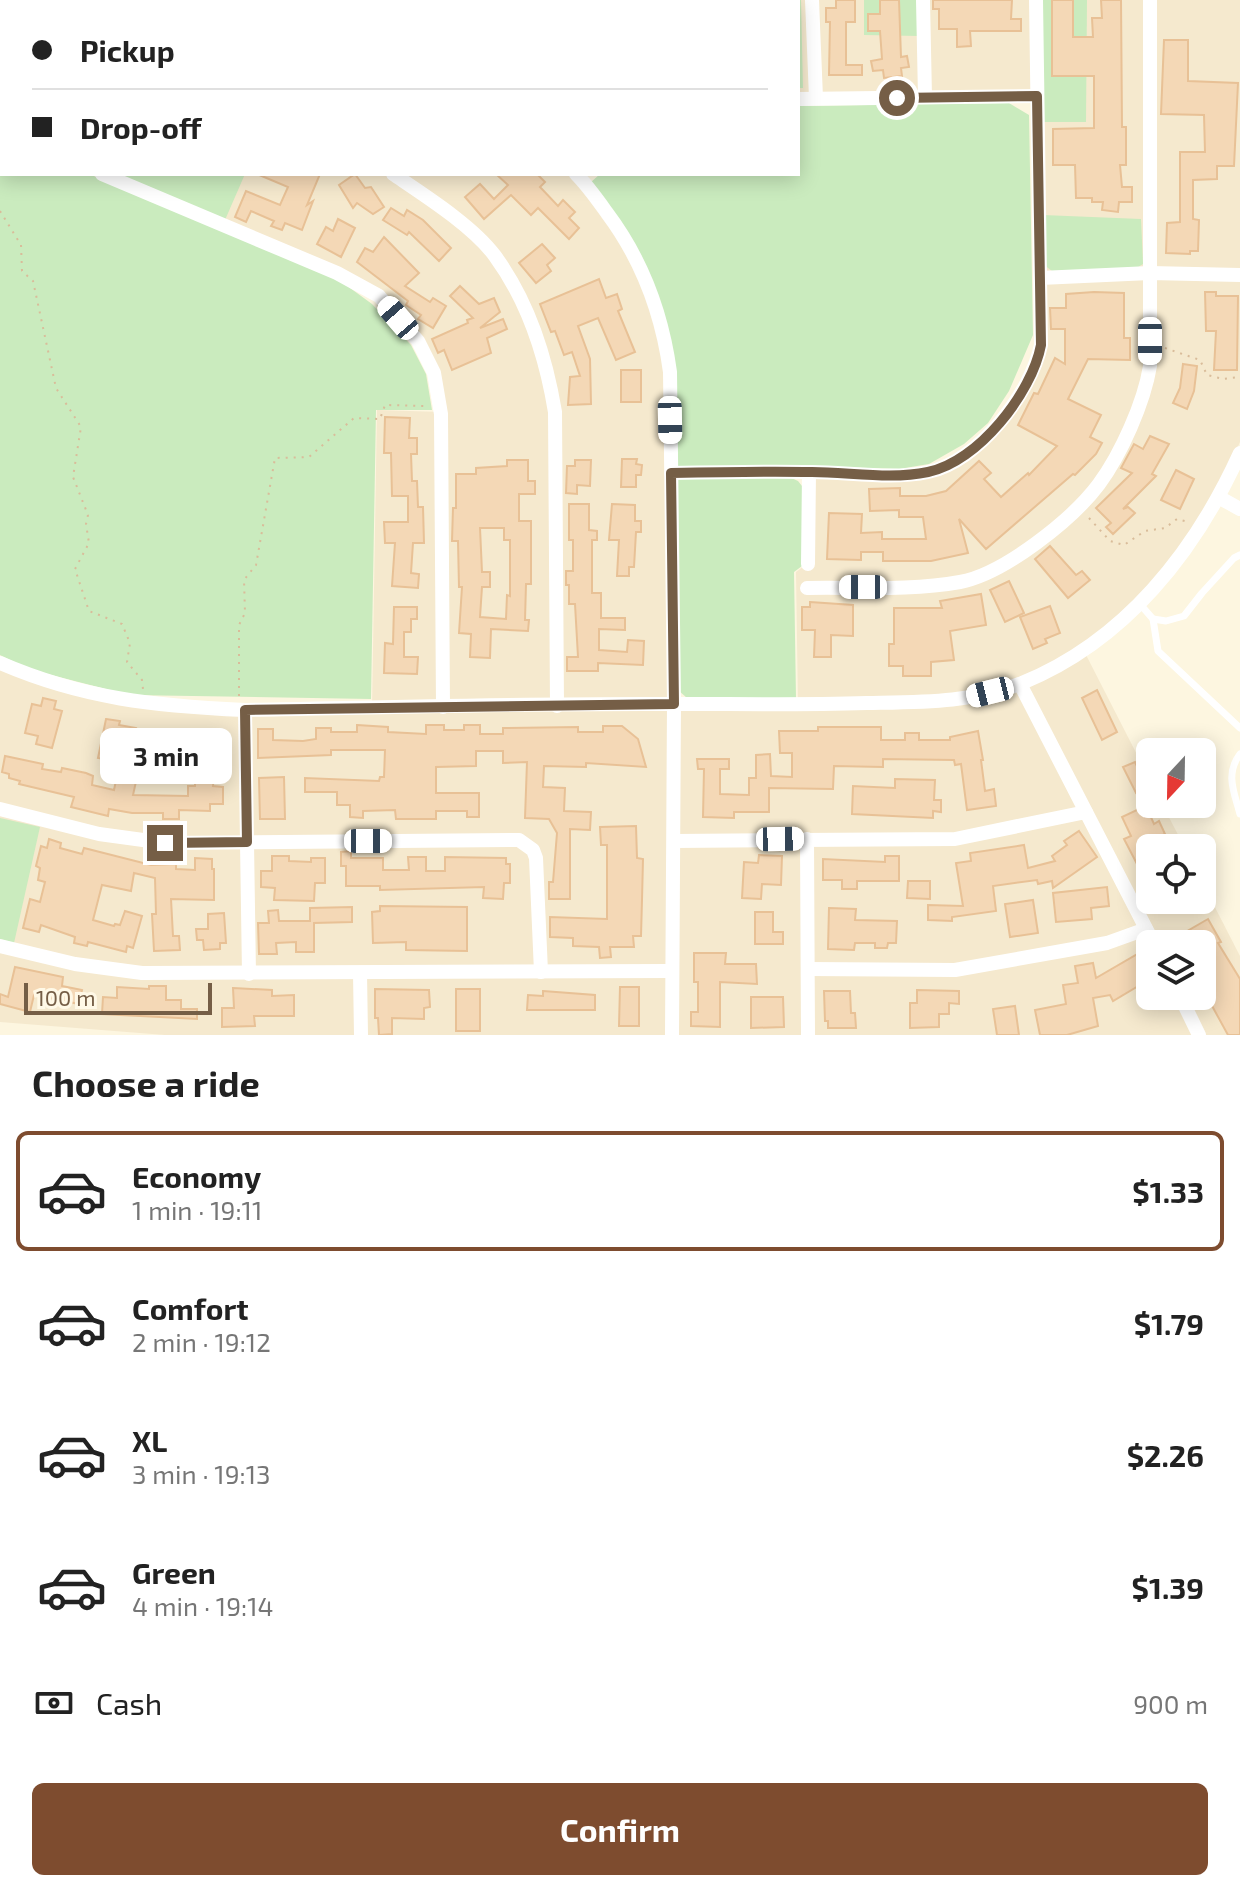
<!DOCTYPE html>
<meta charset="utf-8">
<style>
:root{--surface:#fff;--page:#f6f6f6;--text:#222;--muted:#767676;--line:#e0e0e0;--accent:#7e4c2f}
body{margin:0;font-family:"Exo 2",sans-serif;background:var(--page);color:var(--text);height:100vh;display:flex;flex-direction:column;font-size:30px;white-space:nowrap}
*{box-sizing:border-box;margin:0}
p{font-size:26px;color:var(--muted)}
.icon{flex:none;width:44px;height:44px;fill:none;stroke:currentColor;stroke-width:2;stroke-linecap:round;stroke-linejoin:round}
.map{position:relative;height:1035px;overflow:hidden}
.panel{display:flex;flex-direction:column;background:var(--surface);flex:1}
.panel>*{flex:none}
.banner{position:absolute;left:0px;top:0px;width:800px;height:176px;box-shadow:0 4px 20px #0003;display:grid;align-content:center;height:176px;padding:0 32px;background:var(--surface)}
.needle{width:52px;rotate:202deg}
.fabs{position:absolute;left:1136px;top:738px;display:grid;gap:16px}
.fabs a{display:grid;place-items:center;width:80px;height:80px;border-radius:12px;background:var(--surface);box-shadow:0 4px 20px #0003;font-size:40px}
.scale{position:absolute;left:24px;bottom:20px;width:188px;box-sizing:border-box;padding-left:8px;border:4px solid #755e46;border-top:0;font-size:22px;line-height:28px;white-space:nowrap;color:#755e46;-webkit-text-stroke:6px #fff9e7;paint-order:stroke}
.end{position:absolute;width:36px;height:36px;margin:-18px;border:10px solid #755e46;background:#fff;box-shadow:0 0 0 4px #fff}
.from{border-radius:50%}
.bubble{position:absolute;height:56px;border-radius:12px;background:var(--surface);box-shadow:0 4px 20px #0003;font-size:26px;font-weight:700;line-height:56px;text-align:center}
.car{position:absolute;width:24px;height:48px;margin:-24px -12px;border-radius:10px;box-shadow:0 0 6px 2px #0007;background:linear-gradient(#fff 24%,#345 0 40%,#fff 0 76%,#345 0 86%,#fff 0)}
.banner b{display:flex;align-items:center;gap:28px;height:76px;font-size:30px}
.banner b+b{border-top:2px solid var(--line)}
.banner i{width:20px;height:20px;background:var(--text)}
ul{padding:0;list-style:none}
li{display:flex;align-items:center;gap:24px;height:120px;margin:0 16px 12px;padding:0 16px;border:4px solid transparent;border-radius:12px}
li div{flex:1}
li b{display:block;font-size:30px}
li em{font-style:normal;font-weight:700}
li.active{border-color:var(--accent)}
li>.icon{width:72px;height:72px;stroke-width:1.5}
h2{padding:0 32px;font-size:36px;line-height:96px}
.pay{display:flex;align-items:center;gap:20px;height:88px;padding:0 32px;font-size:30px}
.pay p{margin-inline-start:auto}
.cta{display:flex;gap:16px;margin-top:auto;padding:16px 32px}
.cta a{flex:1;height:92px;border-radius:12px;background:var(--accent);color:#fff;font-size:32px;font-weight:700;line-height:92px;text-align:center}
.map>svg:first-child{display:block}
</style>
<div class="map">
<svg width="1240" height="1035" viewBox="0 0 1240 1035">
<rect width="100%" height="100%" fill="#fdf6e0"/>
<!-- residential -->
<g fill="#f5e9ce" fill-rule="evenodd">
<polygon points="0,0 269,0 274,2 2,2 2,152"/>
<path d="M 289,0 L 1240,0 L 1240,442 L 1216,495 L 1156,581 L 1083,649 L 1150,780 L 1150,804 L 1162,804 L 1185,848 L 1150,848 L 1150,900 L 1202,900 L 1202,882 L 1240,956 L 1240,1035 L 677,1035 L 676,707 L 798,707 L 796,572 L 812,560 L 812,475 L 900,478 L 970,457 L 1040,364 L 1040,94 L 798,99 L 798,2 ZM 1150,944 L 1202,944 L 1202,996 L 1150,996 Z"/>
<polygon points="107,174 567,174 581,186 622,243 644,285 658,334 664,369 668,697 668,1035 165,1035 0,1022 0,664 153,707 372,710 377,410 442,412 436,372 381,294"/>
</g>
<!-- green -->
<g fill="#caebbe">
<polygon points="615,0 801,0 803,88 798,88 798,2 614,2"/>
<polygon points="864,0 918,0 919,36 864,35"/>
<polygon points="1042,0 1087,0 1086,122 1043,122"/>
<polygon points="1009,103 1029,115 1033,335 1009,391 988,423 964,444 929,464 899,469 808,466 675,468 673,372 651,280 590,183 600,174 798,174 798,106"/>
<polygon points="0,154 2,174 89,174 335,277 372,304 411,345 426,374 432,410 376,410 371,699 129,695 28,669 0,655"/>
<polygon points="116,174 245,174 225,220"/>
<polygon points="1043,215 1141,219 1143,264 1135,269 1052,271 1043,264"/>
<polygon points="787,476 798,481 806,491 806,563 794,572 796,699 687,698 678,690 673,477"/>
<polygon points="0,818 40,827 14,943 0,939"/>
</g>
<!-- building -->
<g fill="#f4d8b6" stroke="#e8c196" stroke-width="2" fill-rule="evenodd">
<polygon points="836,0 855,0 855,22 846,22 846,65 862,65 862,75 829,75 830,22 826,22 826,8 836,8"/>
<polygon points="880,0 899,0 901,57 907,56 909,67 901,68 902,76 884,78 883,70 873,71 871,61 882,59 880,31 868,31 868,14 880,14"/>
<polygon points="933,0 1012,0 1011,19 1021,19 1021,31 970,31 971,46 957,47 957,29 939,29 939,9 933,9"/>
<polygon points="1052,0 1073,0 1073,37 1093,37 1092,18 1102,18 1101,0 1121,0 1122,127 1126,127 1126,165 1120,165 1122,187 1132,187 1132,202 1119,202 1118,212 1102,210 1103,202 1092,202 1092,198 1076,198 1075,165 1053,165 1053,129 1094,128 1094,76 1052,76"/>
<polygon points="1164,40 1188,40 1188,81 1238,83 1234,166 1217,166 1217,179 1193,180 1193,219 1199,220 1198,251 1190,251 1190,254 1166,253 1167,223 1180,222 1180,152 1205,152 1204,115 1161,114"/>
<polygon points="257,174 320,174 307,205 313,201 302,230 285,223 282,230 271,226 274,221 251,211 246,222 235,217 246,191 280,205 288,187"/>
<polygon points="355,174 365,188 371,187 384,207 373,214 357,203 353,208 339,185"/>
<polygon points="496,174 537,174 545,182 540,187 558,206 563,200 575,212 569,218 579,228 569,239 538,208 531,215 511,195 484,219 465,197 480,184 494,199 508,185"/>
<polygon points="391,208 404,216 407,210 423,220 451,248 439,261 409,232 407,235 383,220"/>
<polygon points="338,219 355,228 341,257 317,244 326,227 333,231"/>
<polygon points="384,237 419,273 405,286 430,302 433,298 446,306 433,328 418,319 421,315 406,305 408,301 357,262 365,248 373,252"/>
<polygon points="542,244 555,258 547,265 551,271 536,283 519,263"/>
<polygon points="599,279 606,298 617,294 622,309 618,311 635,352 616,360 598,318 578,326 590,359 591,404 568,405 570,377 580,376 572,352 564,355 555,331 551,332 540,304"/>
<polygon points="460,286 479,304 494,298 500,312 480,328 503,319 507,329 487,338 491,353 452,370 444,350 438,353 432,339 468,323 467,320 473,318 450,296"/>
<polygon points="1094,292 1124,293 1124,338 1130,338 1130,360 1088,359 1068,399 1101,415 1090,437 1102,443 1096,454 1075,475 1073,474 986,549 959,519 968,553 931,561 883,561 883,552 861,552 861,560 827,559 829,513 862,514 861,533 882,532 882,539 926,539 923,517 899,517 899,510 870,511 869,489 900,488 900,496 926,496 946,491 979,461 991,473 984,479 1001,497 1028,473 1029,475 1057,446 1018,425 1034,393 1038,394 1055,358 1065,364 1065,329 1051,329 1050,308 1066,308 1066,294"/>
<polygon points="1205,292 1216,292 1216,296 1238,296 1237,370 1214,370 1216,331 1206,331"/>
<polygon points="1183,364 1197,366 1194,391 1187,409 1173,403 1180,388"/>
<rect x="621" y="370" width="20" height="32"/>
<polygon points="385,417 410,418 409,438 417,438 417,454 411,454 412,481 417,481 418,507 423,507 424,543 413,543 411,573 419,574 418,588 392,586 395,543 385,543 384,522 408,522 408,496 392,496 391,453 384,453"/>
<polygon points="1150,436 1169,444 1152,474 1156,476 1123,509 1128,507 1135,513 1113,534 1106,527 1111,523 1096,508 1132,473 1121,468 1134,444 1143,449"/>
<polygon points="622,459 637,459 636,464 642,465 641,475 636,475 636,487 621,487"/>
<path d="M 507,460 L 528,460 L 528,481 L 535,481 L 535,494 L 519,494 L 519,521 L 531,521 L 531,584 L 526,584 L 525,620 L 529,620 L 528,631 L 491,629 L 490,658 L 470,657 L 471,634 L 459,633 L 462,587 L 459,587 L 458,541 L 452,541 L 453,508 L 456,508 L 456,474 L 476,474 L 476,468 L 507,466 ZM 480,528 L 504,528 L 504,540 L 510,540 L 510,596 L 507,595 L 506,619 L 480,617 L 482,587 L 490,587 L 490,572 L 482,572 Z"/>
<polygon points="575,460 591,460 590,486 577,485 577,494 566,493 567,466 575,466"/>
<polygon points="1176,470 1194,479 1180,509 1161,500"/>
<polygon points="569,504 589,504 589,530 597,531 597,540 592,540 592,593 601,593 601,618 625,618 625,630 599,629 599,650 627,652 628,640 644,641 643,665 598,663 598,671 567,671 567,657 578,657 575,604 569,604 569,585 566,585 566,571 573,571 573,540 569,540"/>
<polygon points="612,504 635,505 635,521 641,521 641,532 636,532 634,567 629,567 629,576 617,576 619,540 609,540"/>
<polygon points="1050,546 1076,575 1082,571 1090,580 1068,598 1035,559"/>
<polygon points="1009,581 1024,613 1005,622 990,590"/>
<polygon points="981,594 986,625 950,631 954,660 931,662 931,676 903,676 903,666 889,666 889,644 894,644 894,608 942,608 940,601"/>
<polygon points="810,602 853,605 853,636 831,635 831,657 814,657 815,630 802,630 802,607 810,607"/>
<polygon points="1050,606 1060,633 1045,639 1047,643 1033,649 1020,617"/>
<polygon points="394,607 417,607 417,619 411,619 411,632 404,632 404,657 418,657 417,674 384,673 385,643 393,644"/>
<polygon points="1097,690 1117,732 1102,740 1082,698"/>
<polygon points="43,698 56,701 54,709 62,711 52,748 36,744 38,736 25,733 32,704 41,706"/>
<polygon points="106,719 120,721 119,725 136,728 131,752 162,755 161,770 139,768 133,795 188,796 188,786 195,786 195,775 214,776 213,786 223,787 223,804 210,804 210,811 179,810 179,819 163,819 163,813 132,813 109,809 108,816 71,807 74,797 19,784 20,781 9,778 9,774 2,772 5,756 43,764 42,769 61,772 62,768 86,773 93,776 92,785 114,790 120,762 98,758"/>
<polygon points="357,725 388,727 388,732 426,734 426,725 444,725 444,730 464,730 464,725 480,725 480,734 503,734 503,728 578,727 578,732 603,732 603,726 622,726 638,739 646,767 586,763 586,767 544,766 543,787 565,788 564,811 591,812 590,830 570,829 570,899 549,899 549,882 553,882 557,833 549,819 525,818 527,762 503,763 503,751 476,751 476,766 436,767 436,793 479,793 479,817 467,817 467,811 436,811 436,819 396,819 395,810 363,811 363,818 350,817 350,805 337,805 337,792 305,792 305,778 379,781 380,777 384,777 385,750 331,750 331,755 258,758 258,729 273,729 273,740 303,741 316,739 316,728 331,728 331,732 357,732"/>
<polygon points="818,727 881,727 881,740 905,740 905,733 919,733 919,740 950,740 950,737 978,731 983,760 981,760 985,791 994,789 996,806 967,810 961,764 955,765 954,760 883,759 883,767 834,766 833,789 769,788 769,812 734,812 734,818 703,817 704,769 698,769 697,759 729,759 729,769 720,769 720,794 749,795 749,778 756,778 756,755 770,754 771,776 792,777 792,753 780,753 779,731 818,731"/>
<polygon points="188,729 200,729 200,735 223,735 223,755 188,756"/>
<polygon points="1135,762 1147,787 1136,793 1123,767"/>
<polygon points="284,777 285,819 260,819 259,778"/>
<polygon points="895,779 935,780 934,800 941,800 941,812 933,811 933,818 852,814 853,786 895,788"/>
<polygon points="1141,808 1145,817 1150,815 1154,824 1159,821 1165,834 1151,840 1155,848 1150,848 1150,889 1124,839 1131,836 1122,817"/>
<polygon points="636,826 637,858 643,859 642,900 641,936 633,936 634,947 610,947 611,957 600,958 599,947 573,946 573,938 550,937 550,917 607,919 607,845 601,845 600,827"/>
<polygon points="1079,831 1097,857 1053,888 1052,881 1038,884 1037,880 993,886 996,911 952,917 952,921 928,920 928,905 963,906 956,863 971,861 970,853 1024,845 1028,868 1055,861 1052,856 1067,845 1064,841"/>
<polygon points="49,839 61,843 60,848 82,854 84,848 151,865 176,864 176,869 195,870 195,858 212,859 212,869 214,869 214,900 171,899 173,936 179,936 180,950 154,951 152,914 156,914 155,878 134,873 131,891 102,885 93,920 114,926 115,924 120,925 125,911 142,916 133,948 127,946 126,952 88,942 87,946 74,943 75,937 41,925 39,932 23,928 30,899 40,902 45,882 38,880 40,868 36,866 41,846 47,848"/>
<polygon points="351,851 351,858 383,858 383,870 409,870 408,857 426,857 426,871 445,871 445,857 506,858 506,864 510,864 510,883 504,883 503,899 483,898 484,887 380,890 380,886 346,886 346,866 341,866 341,852"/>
<polygon points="759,855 782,856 781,885 762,884 761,899 742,898 744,862 758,863"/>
<polygon points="272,856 289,856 289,861 311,862 311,858 325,858 325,883 315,883 314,901 274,900 275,888 261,887 261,871 272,871"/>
<polygon points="885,856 899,856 899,881 857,881 857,889 842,889 842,880 823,880 823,859 885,862"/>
<polygon points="908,881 930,881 930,899 907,898"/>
<polygon points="1107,887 1109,906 1091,908 1092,919 1056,922 1053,893"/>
<polygon points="1033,900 1038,933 1010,937 1005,904"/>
<polygon points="380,906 467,907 467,951 406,950 406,942 373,943 372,912 380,911"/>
<polygon points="352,907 352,922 314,923 314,952 296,952 296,942 276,943 277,954 259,954 258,923 269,923 268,911 278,910 279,921 310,921 310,908"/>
<polygon points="829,908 856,909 855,920 897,921 896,943 888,943 887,948 875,948 875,943 855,943 854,950 828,949"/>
<polygon points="755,912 773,912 773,932 783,932 783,944 755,944"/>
<polygon points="224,913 226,943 220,943 220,949 204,950 203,940 197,940 196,929 208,929 208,914"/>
<polygon points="1208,919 1221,942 1218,943 1240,979 1240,1035 1228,1035 1211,1004 1208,1006 1202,997 1202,944 1189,944 1184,933"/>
<polygon points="1141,952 1150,969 1150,979 1113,1001 1110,995 1093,998 1098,1026 1067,1035 1040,1035 1035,1010 1066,1004 1063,985 1078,983 1075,966 1093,963 1096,978"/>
<polygon points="694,953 726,953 725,964 756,964 757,984 720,982 720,1027 691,1026 691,1012 698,1012 698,982 694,982"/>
<polygon points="15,967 63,977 62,986 82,990 79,1004 34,995 30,1012 0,1004 0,994 8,997"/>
<polygon points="149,986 166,986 166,1000 181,1000 181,1009 197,1009 197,1019 102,1014 103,997 117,998 117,987 149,989"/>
<polygon points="620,987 639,987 639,1026 619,1026"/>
<polygon points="233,988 272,990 272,996 294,995 294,1016 254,1016 255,1026 222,1027 222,1008 234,1008"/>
<polygon points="375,989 429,990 430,1007 424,1008 424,1019 392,1018 392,1034 379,1035 378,1018 375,1018"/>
<rect x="456" y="989" width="24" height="42"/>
<polygon points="917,990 959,991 959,1004 949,1003 949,1014 939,1014 939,1027 910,1028 910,1003 917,1003"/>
<polygon points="543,991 595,995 595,1010 527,1010 528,995 543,996"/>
<polygon points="824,991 850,991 851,1013 855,1013 856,1028 828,1028 828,1021 825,1021"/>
<polygon points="751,997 783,997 784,1027 751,1028"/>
<polygon points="1015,1006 1019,1035 997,1035 993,1009"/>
</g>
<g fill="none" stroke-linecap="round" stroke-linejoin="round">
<!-- path -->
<g stroke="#d9bc9a" stroke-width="2" stroke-dasharray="2 6" stroke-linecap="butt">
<polyline points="633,2 634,0"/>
<polyline points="0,211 21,245 22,271 33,281 56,388 81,427 73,477 88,515 86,524 89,543 75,569 89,611 122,624 130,643 127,662 142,680 143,689"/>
<polyline points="1165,348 1200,360 1207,375 1223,379 1240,377"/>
<polyline points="1089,518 1110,541 1124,545 1145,531 1165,528 1177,519 1188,522"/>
<polyline points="239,696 239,625 245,613 244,580 256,565 275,458 309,457 354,418 380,419 385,405 426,406"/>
</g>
<!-- lane -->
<g stroke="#fff" stroke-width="7">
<polyline points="1139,603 1153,619 1158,651 1240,728"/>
<polyline points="1153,619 1166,621 1184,616 1202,593 1234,558 1240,555"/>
<path d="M 1240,754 C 1225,774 1234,792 1240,814"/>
</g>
<!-- street -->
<g stroke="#fff" stroke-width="14">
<polyline points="279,0 283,2"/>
<polyline points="554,0 557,2"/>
<polyline points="812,0 816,98"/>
<polyline points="923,0 925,97"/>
<polyline points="131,2 132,0"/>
<polyline points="798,99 1037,96"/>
<polyline points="102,174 337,273 379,296 418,341 434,373 441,414 443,707"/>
<path d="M 393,174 C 424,195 473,226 495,256 C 528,301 546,357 555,412 L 557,706"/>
<path d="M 576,174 C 588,186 597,199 607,213 C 643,261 662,313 670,372 L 674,704 L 672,1035"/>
<polyline points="1040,278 1150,273 1240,275"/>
<path d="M 671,473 C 718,472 765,471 812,472 C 849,472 891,480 928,472 C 978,462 1031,393 1041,345 L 1036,0"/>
<polyline points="1220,498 1240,509"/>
<polyline points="808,564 809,472"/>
<path d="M 807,588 C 857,587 910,591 960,582 C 1004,574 1073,519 1099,484 C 1121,454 1144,403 1150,366 L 1150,0"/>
<path d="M 0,663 C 83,699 156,706 245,710 C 390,707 535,703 680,704 C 742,704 805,705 867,703 C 919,702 973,703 1022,683 C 1125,641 1195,552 1240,453"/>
<polyline points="1020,684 1154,944"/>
<polyline points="245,710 249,974"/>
<polyline points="0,809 99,834 165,843 519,840 533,850 536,858 541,972"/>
<polyline points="807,839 808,1035"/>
<polyline points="674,841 955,839 1086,812"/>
<polyline points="0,946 75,964 142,973 672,971"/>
<polyline points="808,969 955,970 1107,943 1146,929"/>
<polyline points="360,973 361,1035"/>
<polyline points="1180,996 1199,1035"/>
</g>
</g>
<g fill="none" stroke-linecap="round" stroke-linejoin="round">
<!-- route -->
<path stroke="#755e46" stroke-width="10" d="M 165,843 L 247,842 L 245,710 L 674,704 L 671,473 C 718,472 765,471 812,472 C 849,472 891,480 928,472 C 978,462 1032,393 1041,345 L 1037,96 L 897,98"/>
</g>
</svg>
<div class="fabs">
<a><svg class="needle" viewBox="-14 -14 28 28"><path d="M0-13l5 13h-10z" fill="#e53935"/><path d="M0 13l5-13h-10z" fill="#767676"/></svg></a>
<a><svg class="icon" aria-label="locate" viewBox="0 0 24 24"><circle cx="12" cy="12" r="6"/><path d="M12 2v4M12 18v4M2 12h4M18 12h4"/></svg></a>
<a><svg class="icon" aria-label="layers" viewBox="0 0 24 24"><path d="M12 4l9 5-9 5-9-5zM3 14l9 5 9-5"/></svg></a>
</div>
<div class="scale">100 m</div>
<i class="end from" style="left:897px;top:98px"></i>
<i class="end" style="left:165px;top:843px"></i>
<div class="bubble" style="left:100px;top:728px;width:132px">3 min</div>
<i class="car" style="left:398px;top:318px;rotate:319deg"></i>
<i class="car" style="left:1150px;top:341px;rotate:180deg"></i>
<i class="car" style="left:670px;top:420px;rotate:179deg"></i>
<i class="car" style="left:863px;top:587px;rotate:270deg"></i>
<i class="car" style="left:990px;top:692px;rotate:256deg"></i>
<i class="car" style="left:780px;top:839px;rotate:89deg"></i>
<i class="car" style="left:368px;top:841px;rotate:90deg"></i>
<div class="banner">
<b><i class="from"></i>Pickup</b>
<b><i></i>Drop-off</b>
</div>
</div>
<section class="panel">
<h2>Choose a ride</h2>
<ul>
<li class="active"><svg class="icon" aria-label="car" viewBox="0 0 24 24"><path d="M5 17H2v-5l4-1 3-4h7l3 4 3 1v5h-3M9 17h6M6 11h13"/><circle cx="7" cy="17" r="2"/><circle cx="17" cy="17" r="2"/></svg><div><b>Economy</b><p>1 min · 19:11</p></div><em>$1.33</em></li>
<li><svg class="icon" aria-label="car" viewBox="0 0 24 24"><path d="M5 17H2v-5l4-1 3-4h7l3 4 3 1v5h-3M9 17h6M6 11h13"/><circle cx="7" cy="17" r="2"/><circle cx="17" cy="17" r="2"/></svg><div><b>Comfort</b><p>2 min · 19:12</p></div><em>$1.79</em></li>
<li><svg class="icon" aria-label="car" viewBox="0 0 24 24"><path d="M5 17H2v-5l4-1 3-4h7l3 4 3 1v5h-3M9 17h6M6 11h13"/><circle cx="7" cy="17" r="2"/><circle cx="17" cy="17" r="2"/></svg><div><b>XL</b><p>3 min · 19:13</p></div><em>$2.26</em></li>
<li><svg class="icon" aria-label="car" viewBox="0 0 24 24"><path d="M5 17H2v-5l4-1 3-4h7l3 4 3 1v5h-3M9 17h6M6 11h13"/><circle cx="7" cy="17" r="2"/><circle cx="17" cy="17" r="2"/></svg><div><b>Green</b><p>4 min · 19:14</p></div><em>$1.39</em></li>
</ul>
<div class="pay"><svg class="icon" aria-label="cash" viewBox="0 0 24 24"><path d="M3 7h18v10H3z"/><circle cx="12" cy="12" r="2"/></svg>Cash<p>900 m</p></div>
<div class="cta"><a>Confirm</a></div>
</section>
